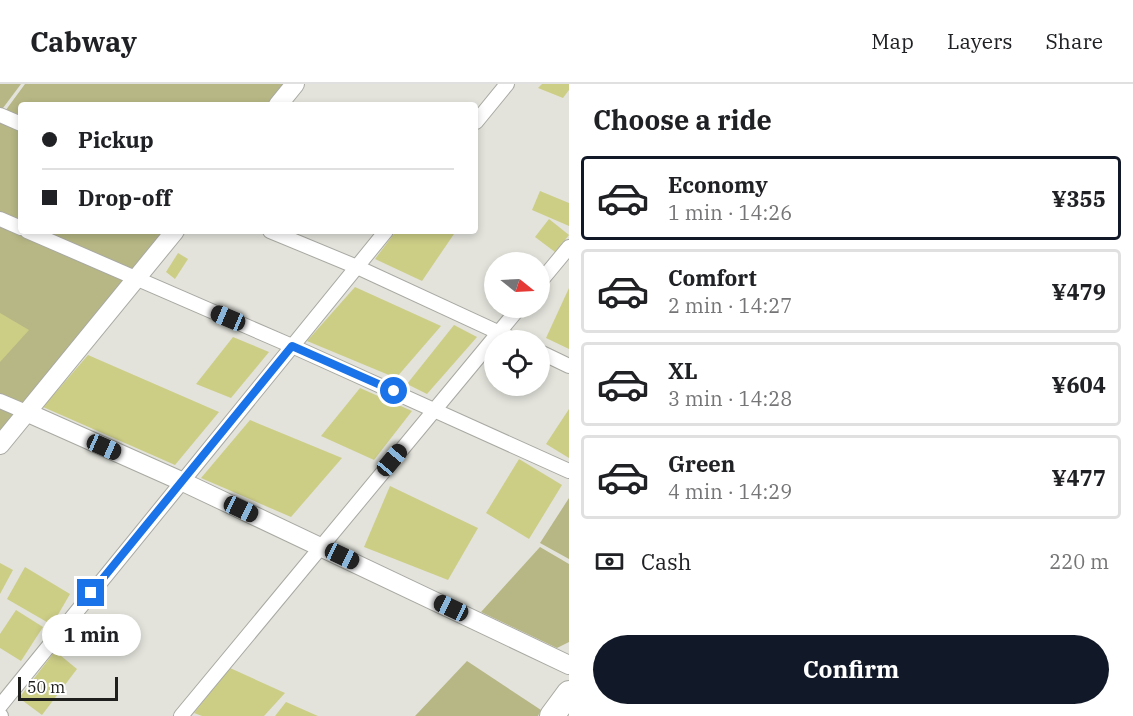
<!DOCTYPE html>
<meta charset="utf-8">
<style>
:root{--surface:#fff;--page:#f6f6f6;--text:#202124;--muted:#757577;--line:#e0e0e0;--accent:#111827}
body{margin:0;font-family:"IBM Plex Serif",serif;background:var(--page);color:var(--text);height:100vh;display:flex;flex-direction:column;font-size:22px;white-space:nowrap}
*{box-sizing:border-box;margin:0}
p{font-size:20px;color:var(--muted)}
.icon{flex:none;width:33px;height:33px;fill:none;stroke:currentColor;stroke-width:2;stroke-linecap:round;stroke-linejoin:round}
.map{position:relative;flex:1;overflow:hidden}
.side{display:flex;flex-direction:column;background:var(--surface);width:564px}
.side>*{flex:none}
.hud{position:absolute;left:18px;top:18px;width:460px;height:132px;border-radius:6px;box-shadow:0 3px 9px #0003;display:grid;align-content:center;height:132px;padding:0 24px;background:var(--surface)}
.needle{width:39px;rotate:108deg}
.tools{position:absolute;left:484px;top:168px;display:grid;gap:12px}
.tools a{display:grid;place-items:center;width:66px;height:66px;border-radius:50%;background:var(--surface);box-shadow:0 3px 9px #0003;font-size:30px}
.scale{position:absolute;left:18px;bottom:15px;width:100px;box-sizing:border-box;padding-left:6px;border:3px solid #1f201d;border-top:0;font-size:16px;line-height:21px;white-space:nowrap;color:#1f201d;-webkit-text-stroke:4px #fffffe;paint-order:stroke}
.end{position:absolute;width:27px;height:27px;margin:-14px;border:8px solid #1a73e8;background:#fff;box-shadow:0 0 0 3px #fff}
.from{border-radius:50%}
.bubble{position:absolute;height:42px;border-radius:21px;background:var(--surface);box-shadow:0 3px 9px #0003;font-size:20px;font-weight:700;line-height:42px;text-align:center}
.car{position:absolute;width:18px;height:36px;margin:-18px -9px;border-radius:8px;box-shadow:0 0 4px 2px #0007;background:linear-gradient(#222 24%,#8ab4d8 0 40%,#222 0 76%,#8ab4d8 0 86%,#222 0)}
.hud b{display:flex;align-items:center;gap:21px;height:57px;font-size:22px}
.hud b+b{border-top:2px solid var(--line)}
.hud i{width:15px;height:15px;background:var(--text)}
ul{padding:0;list-style:none}
li{display:flex;align-items:center;gap:18px;height:84px;margin:0 12px 9px;padding:0 12px;border:3px solid var(--line);border-radius:6px}
li div{flex:1}
li b{display:block;font-size:22px}
li em{font-style:normal;font-weight:700}
li.on{border-color:var(--accent)}
li>.icon{width:54px;height:54px;stroke-width:1.5}
h2{padding:0 24px;font-size:27px;line-height:72px}
.pay{display:flex;align-items:center;gap:15px;height:66px;padding:0 24px;font-size:22px}
.pay p{margin-inline-start:auto}
.primary-button{display:flex;gap:12px;margin-top:auto;padding:12px 24px}
.primary-button a{flex:1;height:69px;border-radius:36px;background:var(--accent);color:#fff;font-size:24px;font-weight:700;line-height:69px;text-align:center}
header{display:flex;align-items:center;gap:36px;box-sizing:border-box;height:84px;padding:0 30px;background:var(--surface);border-bottom:2px solid var(--line)}
header strong{font-size:28px}
nav{display:flex;gap:33px;margin-inline-start:auto;font-size:21px}
main{display:flex;flex:1;min-height:0}
.map>svg:first-child{display:block}
</style>
<header>
<strong>Cabway</strong>
<nav><a>Map</a><a>Layers</a><a>Share</a></nav>
</header>
<main>
<div class="map">
<svg width="569" height="632" viewBox="0 0 569 632">
<rect width="100%" height="100%" fill="#e3e3dc"/>
<!-- green -->
<g fill="#b6b784">
<polygon points="0,0 21,0 0,28"/>
<polygon points="25,0 295,0 278,21 21,21 21,147 172,147 0,350 0,34"/>
<polygon points="569,414 569,475 540,459"/>
<polygon points="540,463 569,480 569,558 557,564 481,528"/>
<polygon points="467,577 541,626 538,632 415,632"/>
</g>
<!-- building -->
<g fill="#ccce86">
<polygon points="542,0 569,0 569,6 563,14 538,4"/>
<polygon points="540,107 569,119 569,142 532,126"/>
<polygon points="549,135 569,151 555,168 535,153"/>
<polygon points="396,147 456,147 422,197 375,175"/>
<polygon points="178,169 188,175 175,195 166,188"/>
<polygon points="355,203 441,242 396,294 307,257"/>
<polygon points="569,204 569,265 546,254"/>
<polygon points="0,229 29,246 0,278"/>
<polygon points="454,241 477,253 427,310 407,300"/>
<polygon points="233,253 269,268 231,314 196,300"/>
<polygon points="88,271 219,328 175,381 43,323"/>
<polygon points="360,304 412,327 374,376 321,352"/>
<polygon points="569,325 569,374 546,360"/>
<polygon points="250,336 342,374 291,433 201,394"/>
<polygon points="519,375 562,401 529,455 486,429"/>
<polygon points="390,402 478,444 448,496 364,463"/>
<polygon points="0,479 13,486 0,510"/>
<polygon points="25,483 70,510 52,541 7,515"/>
<polygon points="16,526 43,543 21,577 0,564 0,550"/>
<polygon points="55,567 77,585 42,631 19,614"/>
<polygon points="230,584 285,609 264,632 202,632 194,629"/>
<polygon points="286,618 318,632 275,632"/>
</g>
<g fill="none" stroke-linecap="round" stroke-linejoin="round">
<!-- street casing -->
<g stroke="#a9a9a3" stroke-width="16">
<g id="street">
<polyline points="0,31 21,40"/>
<polyline points="476,38 507,0"/>
<polyline points="0,135 21,144"/>
<polyline points="27,147 292,262 569,387"/>
<polyline points="270,147 357,183 515,256"/>
<polyline points="540,198 569,163"/>
<polyline points="540,268 569,282"/>
<polyline points="0,317 26,328"/>
<polyline points="0,622 386,147"/>
<polyline points="0,632 1,632"/>
<polyline points="181,632 519,224"/>
</g>
</g>
<!-- secondary casing -->
<g stroke="#a9a9a3" stroke-width="20">
<g id="secondary">
<polyline points="278,21 295,0"/>
<polyline points="26,328 181,397 569,581"/>
<polyline points="0,361 175,147"/>
</g>
</g>
<!-- highway casing -->
<g stroke="#a9a9a3" stroke-width="26">
<polyline id="highway" points="552,632 569,609"/>
</g>
<!-- street -->
<use href="#street" stroke="#fff" stroke-width="14"/>
<!-- secondary -->
<use href="#secondary" stroke="#fff" stroke-width="18"/>
<!-- highway -->
<use href="#highway" stroke="#fff" stroke-width="24"/>
</g>
<g fill="none" stroke-linecap="round" stroke-linejoin="round">
<!-- route -->
<polyline stroke="#1a73e8" stroke-width="8" points="91,509 292,262 394,307"/>
</g>
</svg>
<div class="tools">
<a><svg class="needle" viewBox="-14 -14 28 28"><path d="M0-13l5 13h-10z" fill="#e53935"/><path d="M0 13l5-13h-10z" fill="#757577"/></svg></a>
<a><svg class="icon" aria-label="locate" viewBox="0 0 24 24"><circle cx="12" cy="12" r="6"/><path d="M12 2v4M12 18v4M2 12h4M18 12h4"/></svg></a>
</div>
<div class="scale">50 m</div>
<i class="end from" style="left:394px;top:307px"></i>
<i class="end" style="left:91px;top:509px"></i>
<div class="bubble" style="left:42px;top:530px;width:99px">1 min</div>
<i class="car" style="left:228px;top:234px;rotate:293deg"></i>
<i class="car" style="left:104px;top:363px;rotate:114deg"></i>
<i class="car" style="left:392px;top:376px;rotate:40deg"></i>
<i class="car" style="left:241px;top:425px;rotate:115deg"></i>
<i class="car" style="left:342px;top:472px;rotate:115deg"></i>
<i class="car" style="left:451px;top:524px;rotate:295deg"></i>
<div class="hud">
<b><i class="from"></i>Pickup</b>
<b><i></i>Drop-off</b>
</div>
</div>
<section class="side">
<h2>Choose a ride</h2>
<ul>
<li class="on"><svg class="icon" aria-label="car" viewBox="0 0 24 24"><path d="M5 17H2v-5l4-1 3-4h7l3 4 3 1v5h-3M9 17h6M6 11h13"/><circle cx="7" cy="17" r="2"/><circle cx="17" cy="17" r="2"/></svg><div><b>Economy</b><p>1 min · 14:26</p></div><em>¥355</em></li>
<li><svg class="icon" aria-label="car" viewBox="0 0 24 24"><path d="M5 17H2v-5l4-1 3-4h7l3 4 3 1v5h-3M9 17h6M6 11h13"/><circle cx="7" cy="17" r="2"/><circle cx="17" cy="17" r="2"/></svg><div><b>Comfort</b><p>2 min · 14:27</p></div><em>¥479</em></li>
<li><svg class="icon" aria-label="car" viewBox="0 0 24 24"><path d="M5 17H2v-5l4-1 3-4h7l3 4 3 1v5h-3M9 17h6M6 11h13"/><circle cx="7" cy="17" r="2"/><circle cx="17" cy="17" r="2"/></svg><div><b>XL</b><p>3 min · 14:28</p></div><em>¥604</em></li>
<li><svg class="icon" aria-label="car" viewBox="0 0 24 24"><path d="M5 17H2v-5l4-1 3-4h7l3 4 3 1v5h-3M9 17h6M6 11h13"/><circle cx="7" cy="17" r="2"/><circle cx="17" cy="17" r="2"/></svg><div><b>Green</b><p>4 min · 14:29</p></div><em>¥477</em></li>
</ul>
<div class="pay"><svg class="icon" aria-label="cash" viewBox="0 0 24 24"><path d="M3 7h18v10H3z"/><circle cx="12" cy="12" r="2"/></svg>Cash<p>220 m</p></div>
<div class="primary-button"><a>Confirm</a></div>
</section>
</main>
